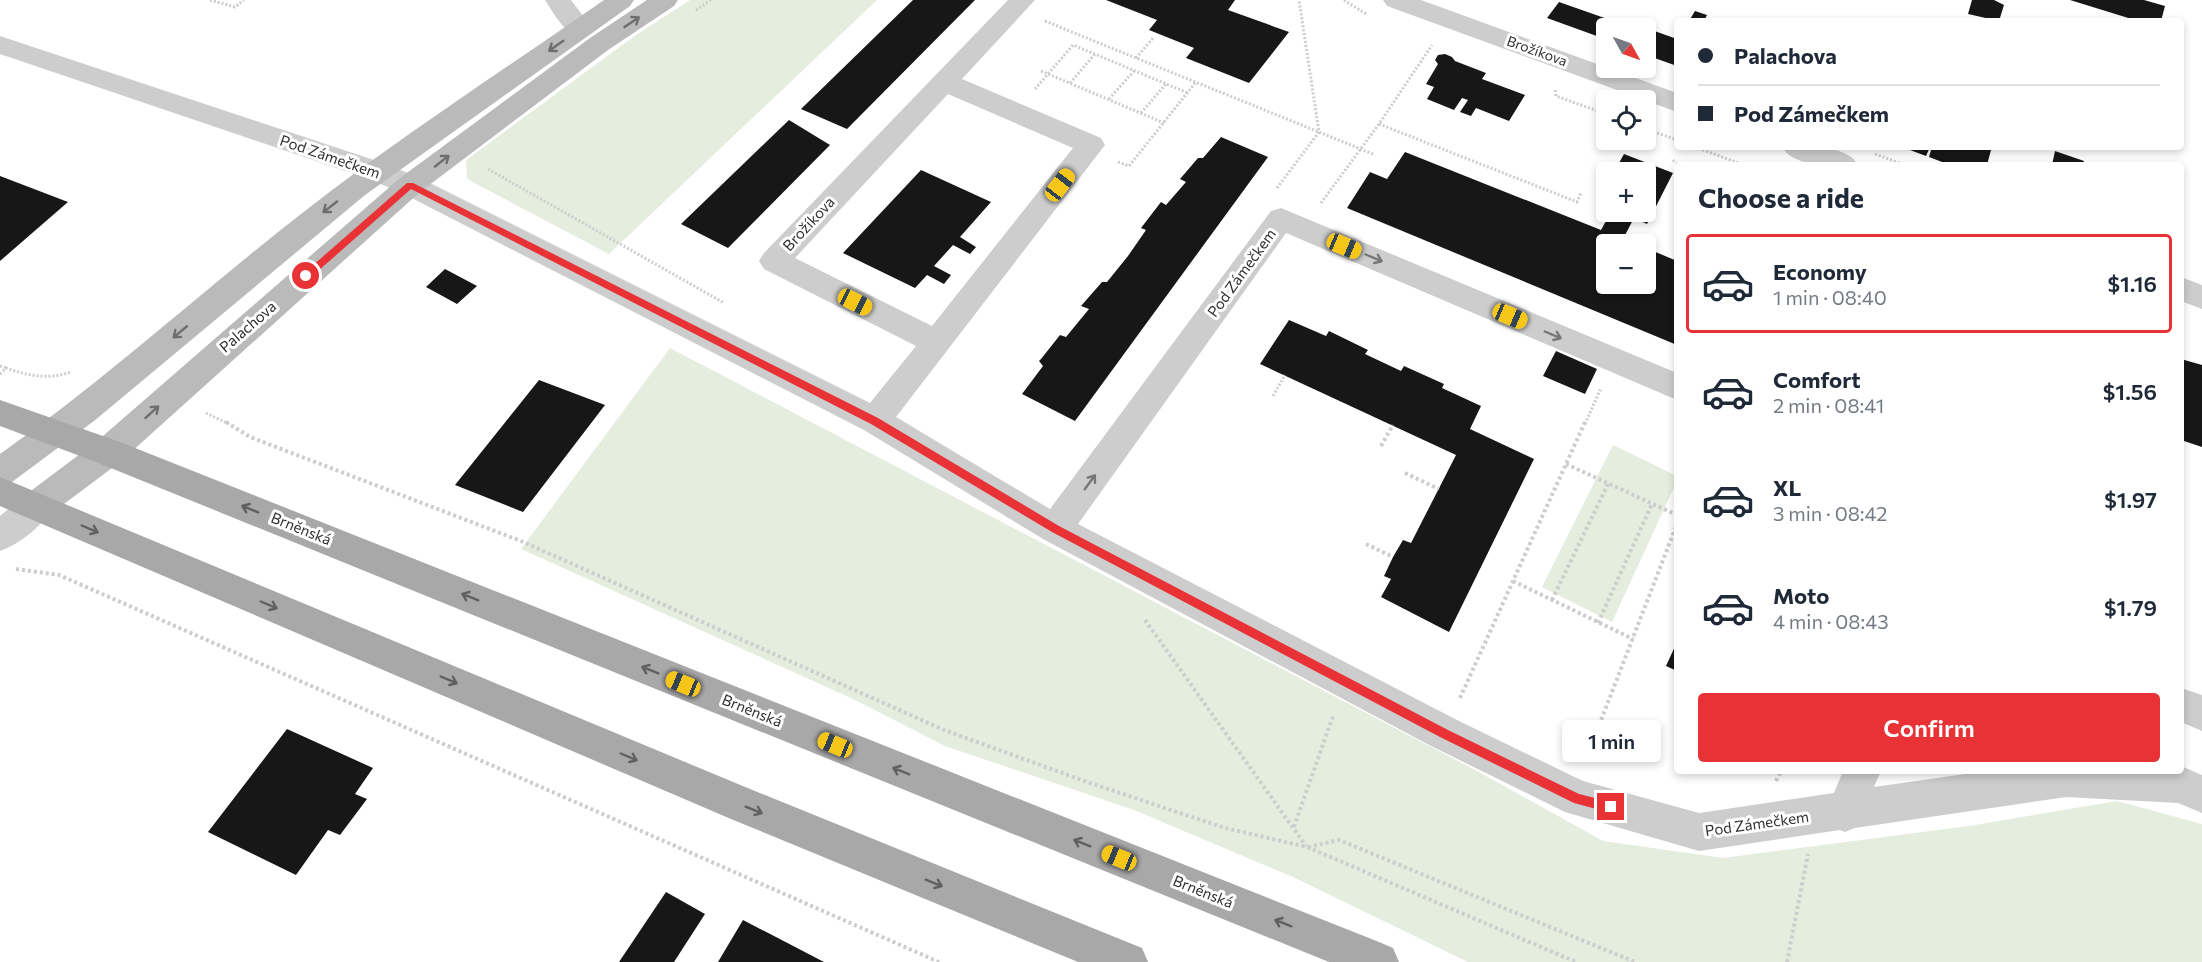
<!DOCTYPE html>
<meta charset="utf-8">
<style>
:root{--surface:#fff;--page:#f6f6f7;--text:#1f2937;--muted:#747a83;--line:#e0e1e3;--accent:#e83236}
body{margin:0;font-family:Commissioner,sans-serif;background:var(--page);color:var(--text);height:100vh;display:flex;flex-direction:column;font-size:22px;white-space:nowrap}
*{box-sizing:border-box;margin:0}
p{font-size:20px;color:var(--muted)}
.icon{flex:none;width:33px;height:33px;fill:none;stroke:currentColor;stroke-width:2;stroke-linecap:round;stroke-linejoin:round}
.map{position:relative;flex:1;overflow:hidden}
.panel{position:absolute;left:1674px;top:162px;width:510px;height:612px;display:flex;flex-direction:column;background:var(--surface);border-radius:6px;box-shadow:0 3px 9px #0003}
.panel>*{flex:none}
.guide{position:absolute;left:1674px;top:18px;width:510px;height:132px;border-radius:6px;box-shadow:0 3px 9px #0003;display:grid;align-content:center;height:132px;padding:0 24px;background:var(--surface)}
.needle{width:39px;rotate:130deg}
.buttons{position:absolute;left:1596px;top:18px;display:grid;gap:12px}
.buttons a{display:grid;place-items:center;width:60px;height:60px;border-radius:6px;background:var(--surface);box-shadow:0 3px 9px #0003;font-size:30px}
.end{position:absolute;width:27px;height:27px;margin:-14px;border:8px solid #e83236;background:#fff;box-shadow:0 0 0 3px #fff}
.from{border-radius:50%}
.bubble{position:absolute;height:42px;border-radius:6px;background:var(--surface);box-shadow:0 3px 9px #0003;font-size:20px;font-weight:600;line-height:42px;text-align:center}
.car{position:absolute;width:18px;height:36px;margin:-18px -9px;border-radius:8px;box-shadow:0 0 4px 2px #0007;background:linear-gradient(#f5c518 24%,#345 0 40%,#f5c518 0 76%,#345 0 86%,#f5c518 0)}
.guide b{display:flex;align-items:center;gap:21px;height:57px;font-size:22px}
.guide b+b{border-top:2px solid var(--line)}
.guide i{width:15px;height:15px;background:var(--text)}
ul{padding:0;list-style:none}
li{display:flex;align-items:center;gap:18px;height:99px;margin:0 12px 9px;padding:0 12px;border:3px solid transparent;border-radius:6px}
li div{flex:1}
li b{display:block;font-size:22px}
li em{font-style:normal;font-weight:600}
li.on{border-color:var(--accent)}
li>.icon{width:54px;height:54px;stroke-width:1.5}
h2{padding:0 24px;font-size:27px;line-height:72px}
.button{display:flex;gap:12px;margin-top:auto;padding:12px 24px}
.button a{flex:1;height:69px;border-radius:6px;background:var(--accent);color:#fff;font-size:24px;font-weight:600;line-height:69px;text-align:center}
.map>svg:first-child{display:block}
</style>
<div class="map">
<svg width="2202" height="962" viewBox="0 0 2202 962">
<rect width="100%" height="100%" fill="#fff"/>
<!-- green -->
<g fill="#e5edde">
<polygon points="690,0 877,0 609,254 467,179 466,160 636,35"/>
<polygon points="670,348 1477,771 1603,841 1723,858 1969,826 2117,801 2202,824 2202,962 1468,962 1293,877 1134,810 945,746 853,699 521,549"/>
<polygon points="1613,445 1677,476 1677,481 1612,622 1542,587"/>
</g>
<!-- building -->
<g fill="#171717">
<polygon points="913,0 975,0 847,129 801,109"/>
<polygon points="1106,0 1235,0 1228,10 1289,32 1249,83 1186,58 1194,48 1149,30 1157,20"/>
<polygon points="1972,0 1994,0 2004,5 1999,21 1968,14"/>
<polygon points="2070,0 2144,0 2165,6 2161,21 2138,21"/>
<polygon points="1559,2 1616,22 1611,28 1606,28 1605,39 1547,18"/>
<polygon points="1695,11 1707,15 1704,21 1689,21"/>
<polygon points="1646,28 1677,39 1677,66 1646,55"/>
<polygon points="1445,54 1452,57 1455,61 1486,73 1482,79 1525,95 1509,121 1476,108 1471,116 1460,112 1468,100 1462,98 1454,110 1427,99 1434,87 1426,84 1438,64 1435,60 1438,55"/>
<polygon points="789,120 830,145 728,248 681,224"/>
<polygon points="1221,137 1268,157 1075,421 1022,394 1043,366 1039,361 1041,359 1060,335 1066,337 1089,309 1081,306 1102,282 1107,282 1128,256 1146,230 1141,228 1161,202 1166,205 1186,182 1180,179 1198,158 1203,158"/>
<polygon points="1902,147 1930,147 1926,156"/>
<polygon points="1932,147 1982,147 1991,150 1987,165 1950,165 1929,157"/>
<polygon points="2055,151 2084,161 2083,165 2052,165"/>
<polygon points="1405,152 1601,230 1611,212 1646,212 1646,172 1614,172 1624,154 1673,173 1647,224 1634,218 1623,239 1636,244 1606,244 1606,284 1646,284 1646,248 1677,261 1677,345 1347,208 1370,172 1387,179"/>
<polygon points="921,170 991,202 960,237 976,247 970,254 953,245 934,266 951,275 944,284 927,275 915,288 843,253"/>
<polygon points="0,176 68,202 0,261"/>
<polygon points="1606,186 1606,208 1597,204"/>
<polygon points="445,269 477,286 457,304 426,287"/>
<polygon points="1289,320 1326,336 1329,331 1368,350 1365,354 1401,371 1404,366 1444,384 1442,388 1481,406 1470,429 1534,459 1449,632 1381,597 1391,579 1384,576 1393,557 1403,540 1411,543 1456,455 1260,364"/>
<polygon points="1556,351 1597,369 1585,394 1543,376"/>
<polygon points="2181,359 2202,365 2202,447 2181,440"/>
<polygon points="539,380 605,405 523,512 455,485"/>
<polygon points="1677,642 1677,671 1666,666"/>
<polygon points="287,729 373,768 355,794 367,799 340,835 328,830 296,875 208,832"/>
<polygon points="666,892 705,914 674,962 619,962"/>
<polygon points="743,920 824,962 718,962"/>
</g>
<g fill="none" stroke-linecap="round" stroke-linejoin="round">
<!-- path-far1 -->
<g stroke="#cdcdcd" stroke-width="3" stroke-dasharray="2 2" stroke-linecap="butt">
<polyline points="210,0 235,7 244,0"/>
<polyline points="1344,0 1366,14"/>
<polyline points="696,10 711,0"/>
<polyline points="1045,21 1373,154"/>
<polyline points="1136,58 1154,37"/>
<polyline points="1041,71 1164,123"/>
<polyline points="1070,83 1095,54"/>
<polyline points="1035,89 1073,45 1188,93"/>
<polyline points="1555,90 1556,96 1606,114"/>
<polyline points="1109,99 1134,71"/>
<polyline points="1141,113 1166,84"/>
<polyline points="1379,124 1577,202 1581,193"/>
<polyline points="1646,129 1677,140"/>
<polyline points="1695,147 1744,165"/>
<polyline points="1875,154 1905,165"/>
<polyline points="1673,160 1678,165"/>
<polyline points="1118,162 1129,166 1196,82"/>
<polyline points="488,169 724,303"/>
<polyline points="1277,188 1319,132 1299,0"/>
<polyline points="1321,203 1379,124 1432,45"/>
<polyline points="0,366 6,368"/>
<path d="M 0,374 L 6,368 C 29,376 47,380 71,372"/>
<polyline points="1273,396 1285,375"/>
<polyline points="206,413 229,424"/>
<polyline points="1585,424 1601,388"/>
</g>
<!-- path -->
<g stroke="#cdcdcd" stroke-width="4" stroke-dasharray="3 3" stroke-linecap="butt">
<polyline points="226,422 250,437 521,541 944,730 1087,782 1225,828 1307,847 1576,962"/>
<polyline points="1381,446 1393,425"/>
<polyline points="1566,464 1677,515"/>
<polyline points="1405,473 1439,489"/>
<polyline points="1366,544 1393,557"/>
<polyline points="16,569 59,575 939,962"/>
<polyline points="1513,581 1633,639"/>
<polyline points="1552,600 1608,484"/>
<polyline points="1145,620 1306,846"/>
<polyline points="1598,623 1652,504"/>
<polyline points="1460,698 1585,422"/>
<polyline points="1586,759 1677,524"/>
<polyline points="1776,781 1781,771"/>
<polyline points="1294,827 1333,716"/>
<polyline points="1308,847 1339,840 1635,962"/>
<polyline points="1787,962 1808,854"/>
</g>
<!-- street -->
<g fill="#cdcdcd" fill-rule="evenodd">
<path d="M 545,0 L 571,0 L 593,29 L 589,35 C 567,41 556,16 545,0 Z"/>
<path d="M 1008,0 L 1035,0 L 962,79 L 1101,138 L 1105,145 L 896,417 L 1050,509 L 1271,211 L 1281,208 L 1677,373 L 1677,400 L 1286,233 L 1078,524 L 1457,720 L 1583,781 L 1699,813 L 1834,793 L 1843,771 L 1881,771 L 1874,787 L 1986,771 L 2181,771 L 2181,766 L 2202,775 L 2202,813 L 2178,803 L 2066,797 L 1855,828 L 1845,832 L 1840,830 L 1699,851 L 1565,812 L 1431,746 L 1043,539 L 864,430 L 400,192 L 366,178 L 0,54 L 0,36 L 386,164 L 420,178 L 870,403 L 916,346 L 764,269 L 759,261 L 764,253 ZM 948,94 L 1073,148 L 932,326 L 795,258 Z"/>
<polygon points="1383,0 1421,0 1677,93 1677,112 1387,6"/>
<path d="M 1782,147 C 1804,147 1846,143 1858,165 C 1836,165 1795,169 1782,147 Z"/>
<polygon points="2181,277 2202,285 2202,309 2181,301"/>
<path d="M 36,492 L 48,496 L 53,506 C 44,525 20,544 0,551 L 0,516 L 24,496 Z"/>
<polygon points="2181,688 2202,695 2202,731 2181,722"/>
</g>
<!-- secondary -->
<g fill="#bababa" fill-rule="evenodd">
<path d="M 604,0 L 634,0 L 630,6 L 365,195 L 94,421 L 12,482 L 0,486 L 0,454 C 108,378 205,288 310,207 C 405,134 505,69 604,0 Z"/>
<polygon points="647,0 678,0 674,6 608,50 420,192 120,462 48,516 36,520 24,516 19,506 24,496 96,442 400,178 590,38"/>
</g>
<!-- primary -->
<g fill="#a8a8a8" fill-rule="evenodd">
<polygon points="0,400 120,442 1379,942 1393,948 1399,962 1329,962 96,462 0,426"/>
<polygon points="0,477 750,789 1142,948 1148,962 1078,962 731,819 0,506"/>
</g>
</g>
<!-- one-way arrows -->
<defs><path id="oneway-shaft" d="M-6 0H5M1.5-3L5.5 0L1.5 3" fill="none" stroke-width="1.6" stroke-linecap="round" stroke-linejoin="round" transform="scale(1.5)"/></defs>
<g stroke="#6e6e6e">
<use href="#oneway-shaft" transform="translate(632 22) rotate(-34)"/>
<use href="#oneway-shaft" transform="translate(556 46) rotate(145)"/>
<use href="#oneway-shaft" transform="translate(442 161) rotate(-38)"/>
<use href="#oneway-shaft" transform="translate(330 207) rotate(142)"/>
<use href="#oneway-shaft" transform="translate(180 332) rotate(140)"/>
<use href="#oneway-shaft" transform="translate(152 412) rotate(-42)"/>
</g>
<g stroke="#777">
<use href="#oneway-shaft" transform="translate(1374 258) rotate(23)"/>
<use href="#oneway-shaft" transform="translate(1553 335) rotate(23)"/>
<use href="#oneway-shaft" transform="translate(1090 482) rotate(-54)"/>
</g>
<g stroke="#606060">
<use href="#oneway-shaft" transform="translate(250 509) rotate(-158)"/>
<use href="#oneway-shaft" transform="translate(90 529) rotate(23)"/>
<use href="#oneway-shaft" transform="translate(470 597) rotate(-158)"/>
<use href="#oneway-shaft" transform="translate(269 605) rotate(23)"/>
<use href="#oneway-shaft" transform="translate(650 670) rotate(-158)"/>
<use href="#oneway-shaft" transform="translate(449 680) rotate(23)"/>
<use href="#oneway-shaft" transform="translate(629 757) rotate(23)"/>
<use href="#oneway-shaft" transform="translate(901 771) rotate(-158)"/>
<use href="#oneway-shaft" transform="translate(754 810) rotate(22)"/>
<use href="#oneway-shaft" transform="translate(1082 843) rotate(-158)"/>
<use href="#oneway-shaft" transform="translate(934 883) rotate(22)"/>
<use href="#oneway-shaft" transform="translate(1283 923) rotate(-158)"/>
</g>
<!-- route -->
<polygon fill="#e83236" points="407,183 413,183 878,418 1059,526 1448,730 1579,794 1615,803 1615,811 1611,813 1574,803 1440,737 1052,532 871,424 411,189 309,279 303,279 303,274"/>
<g text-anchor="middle" stroke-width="6" stroke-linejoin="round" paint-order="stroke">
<!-- far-street labels -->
<g font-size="14" fill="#303030" stroke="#fff">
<text transform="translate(1537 51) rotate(20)" y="5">Brožíkova</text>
</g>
<!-- street labels -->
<g font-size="15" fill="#303030" stroke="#fff">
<text transform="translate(330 157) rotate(19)" y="5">Pod Zámečkem</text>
<text transform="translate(809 224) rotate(-47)" y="5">Brožíkova</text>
<text transform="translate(1242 273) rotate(-54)" y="5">Pod Zámečkem</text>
<text transform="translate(248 327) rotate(-41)" y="5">Palachova</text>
<text transform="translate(301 529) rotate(22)" y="5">Brněnská</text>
<text transform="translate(752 711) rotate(22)" y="5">Brněnská</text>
<text transform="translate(1757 824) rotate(-8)" y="5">Pod Zámečkem</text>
<text transform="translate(1203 892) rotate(22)" y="5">Brněnská</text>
</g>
</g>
</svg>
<div class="buttons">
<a><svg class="needle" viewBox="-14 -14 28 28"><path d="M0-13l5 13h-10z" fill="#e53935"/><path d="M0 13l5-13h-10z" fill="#747a83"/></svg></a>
<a><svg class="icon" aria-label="locate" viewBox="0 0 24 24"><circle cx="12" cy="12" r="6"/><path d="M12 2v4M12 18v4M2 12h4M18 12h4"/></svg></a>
<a>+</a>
<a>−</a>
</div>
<i class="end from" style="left:306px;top:276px"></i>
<i class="end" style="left:1611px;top:807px"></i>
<div class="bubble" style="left:1562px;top:720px;width:99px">1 min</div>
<i class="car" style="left:1060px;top:185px;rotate:38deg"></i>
<i class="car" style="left:1344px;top:246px;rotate:113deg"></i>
<i class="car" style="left:855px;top:302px;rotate:117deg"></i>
<i class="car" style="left:1510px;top:316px;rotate:113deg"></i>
<i class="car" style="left:683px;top:684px;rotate:292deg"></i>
<i class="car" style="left:835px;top:745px;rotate:292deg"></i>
<i class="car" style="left:1119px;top:858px;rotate:292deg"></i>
<div class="guide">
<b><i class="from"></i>Palachova</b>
<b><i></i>Pod Zámečkem</b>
</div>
<section class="panel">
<h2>Choose a ride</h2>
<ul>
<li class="on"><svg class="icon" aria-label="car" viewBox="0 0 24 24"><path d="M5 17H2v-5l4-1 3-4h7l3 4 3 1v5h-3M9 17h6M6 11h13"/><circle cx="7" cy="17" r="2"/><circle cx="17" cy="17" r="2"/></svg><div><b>Economy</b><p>1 min · 08:40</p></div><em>$1.16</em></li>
<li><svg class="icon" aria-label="car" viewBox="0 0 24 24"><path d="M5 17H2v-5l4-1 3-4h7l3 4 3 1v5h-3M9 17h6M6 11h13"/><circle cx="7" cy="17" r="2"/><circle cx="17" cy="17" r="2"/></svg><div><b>Comfort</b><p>2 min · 08:41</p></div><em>$1.56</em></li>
<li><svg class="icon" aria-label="car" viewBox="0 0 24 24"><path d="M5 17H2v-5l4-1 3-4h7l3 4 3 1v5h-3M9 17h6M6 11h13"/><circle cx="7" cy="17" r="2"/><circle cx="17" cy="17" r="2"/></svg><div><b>XL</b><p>3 min · 08:42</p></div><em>$1.97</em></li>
<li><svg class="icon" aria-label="car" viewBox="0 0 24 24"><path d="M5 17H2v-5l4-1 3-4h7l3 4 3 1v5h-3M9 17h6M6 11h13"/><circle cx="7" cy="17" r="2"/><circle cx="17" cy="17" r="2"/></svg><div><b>Moto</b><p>4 min · 08:43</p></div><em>$1.79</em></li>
</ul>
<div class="button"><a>Confirm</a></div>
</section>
</div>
